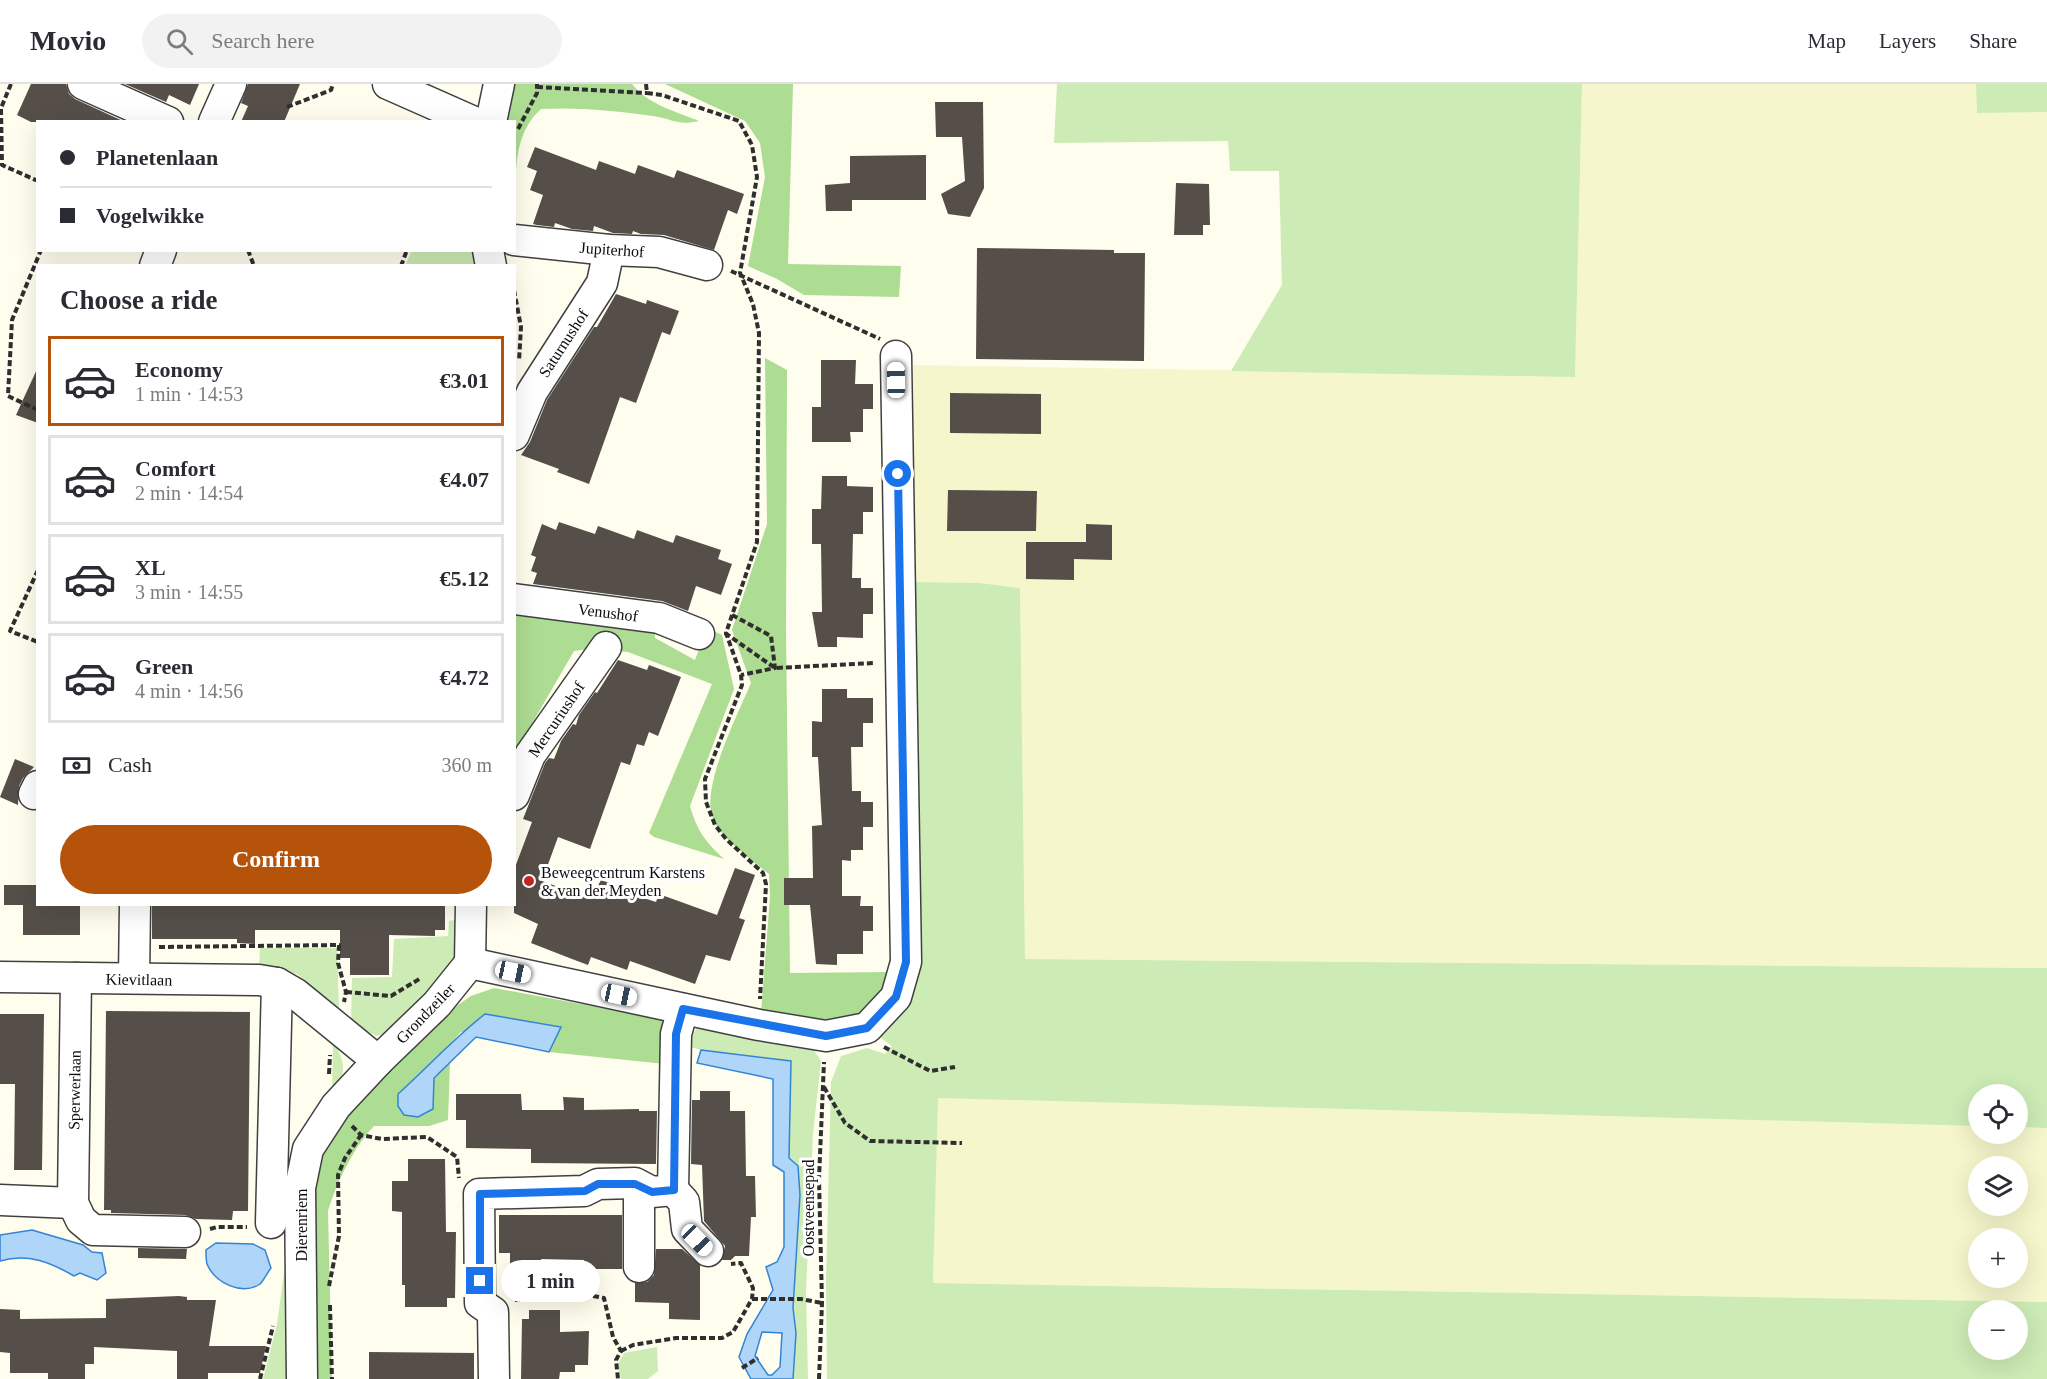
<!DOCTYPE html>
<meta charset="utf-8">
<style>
:root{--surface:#fff;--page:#f2f2f3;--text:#2b2b33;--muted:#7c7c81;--line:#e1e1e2;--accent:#b45309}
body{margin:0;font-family:"Times New Roman",serif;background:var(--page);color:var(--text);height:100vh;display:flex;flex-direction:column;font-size:22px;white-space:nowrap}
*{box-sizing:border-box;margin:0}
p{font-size:20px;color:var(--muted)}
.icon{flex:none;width:33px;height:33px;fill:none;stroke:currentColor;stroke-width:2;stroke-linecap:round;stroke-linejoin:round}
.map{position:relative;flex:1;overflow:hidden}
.side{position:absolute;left:36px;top:180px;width:480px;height:642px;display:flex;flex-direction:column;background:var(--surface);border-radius:0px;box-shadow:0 6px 24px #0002}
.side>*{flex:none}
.banner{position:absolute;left:36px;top:36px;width:480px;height:132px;border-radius:0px;box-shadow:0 6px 24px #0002;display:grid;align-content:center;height:132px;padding:0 24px;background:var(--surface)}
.tools{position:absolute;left:1968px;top:1000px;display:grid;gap:12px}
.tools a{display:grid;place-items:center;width:60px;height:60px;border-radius:50%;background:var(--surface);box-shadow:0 6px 24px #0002;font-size:30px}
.end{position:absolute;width:27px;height:27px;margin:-14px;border:8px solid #1a73e8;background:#fff;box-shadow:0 0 0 3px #fff}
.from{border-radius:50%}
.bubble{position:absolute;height:42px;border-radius:21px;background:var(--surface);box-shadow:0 6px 24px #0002;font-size:20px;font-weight:700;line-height:42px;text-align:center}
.car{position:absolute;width:18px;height:36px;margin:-18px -9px;border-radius:8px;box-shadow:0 0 4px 2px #0007;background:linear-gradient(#fff 24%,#345 0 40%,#fff 0 76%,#345 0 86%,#fff 0)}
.banner b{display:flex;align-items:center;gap:21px;height:57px;font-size:22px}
.banner b+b{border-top:2px solid var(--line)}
.banner i{width:15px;height:15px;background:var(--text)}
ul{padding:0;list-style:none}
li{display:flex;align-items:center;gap:18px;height:90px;margin:0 12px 9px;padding:0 12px;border:3px solid var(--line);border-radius:0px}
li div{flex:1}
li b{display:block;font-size:22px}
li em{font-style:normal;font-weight:700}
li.active{border-color:var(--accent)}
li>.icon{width:54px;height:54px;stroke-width:1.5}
h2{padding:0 24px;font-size:27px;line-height:72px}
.pay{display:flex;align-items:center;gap:15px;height:66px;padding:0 24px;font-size:22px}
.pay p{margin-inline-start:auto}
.primary-button{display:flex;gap:12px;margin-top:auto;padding:12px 24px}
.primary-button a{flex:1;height:69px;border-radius:36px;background:var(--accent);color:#fff;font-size:24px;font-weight:700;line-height:69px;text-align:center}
header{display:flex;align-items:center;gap:36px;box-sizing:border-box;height:84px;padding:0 30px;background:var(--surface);border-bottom:2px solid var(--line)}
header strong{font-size:28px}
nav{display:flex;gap:33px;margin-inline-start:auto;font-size:21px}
.search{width:420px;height:54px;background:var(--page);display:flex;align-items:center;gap:15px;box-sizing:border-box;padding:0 21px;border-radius:33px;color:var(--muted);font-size:22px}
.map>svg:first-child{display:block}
</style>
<header>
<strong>Movio</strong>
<div class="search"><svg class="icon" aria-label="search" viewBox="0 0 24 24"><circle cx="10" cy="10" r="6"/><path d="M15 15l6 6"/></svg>Search here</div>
<nav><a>Map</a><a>Layers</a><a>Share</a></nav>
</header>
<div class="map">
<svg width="2047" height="1295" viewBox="0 0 2047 1295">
<rect width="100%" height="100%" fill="#fffded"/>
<!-- farmland -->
<g fill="#f6f6cc" fill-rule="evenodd">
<polygon points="1582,0 1976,0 1977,29 2047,28 2047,884 1025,875 1020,504 980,499 915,498 913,281 1575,292"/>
<path d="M 937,1014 L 1978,1042 L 1978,1050 L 2018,1050 L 2018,1043 L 2047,1044 L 2047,1218 L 933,1199 ZM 1978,1083 L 2018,1083 L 2018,1122 L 1978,1122 ZM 1978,1155 L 2018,1155 L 2018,1194 L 1978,1194 Z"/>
</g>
<!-- green -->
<g fill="#ccebb5" fill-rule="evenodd">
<polygon points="1057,0 1582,0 1575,293 1231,287 1282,201 1279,87 1230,87 1228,57 1054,59"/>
<polygon points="1976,0 2047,0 2047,28 1977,29"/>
<polygon points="412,166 473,167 479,181 405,182"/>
<path d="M 915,498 L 980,499 L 1020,504 L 1025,875 L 2047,884 L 2047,1044 L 2018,1043 L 2018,1011 L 1978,1011 L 1978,1042 L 938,1014 L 933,1199 L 2047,1218 L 2047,1295 L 827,1295 L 826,1198 L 831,998 L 841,972 L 867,964 L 885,970 L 892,962 L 878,952 C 905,925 914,915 918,876 ZM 1978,1227 L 2018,1227 L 2018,1266 L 1978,1266 Z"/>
<polygon points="455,836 457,879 397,946 377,952 351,940 352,894 392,893 394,855 448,852 449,837"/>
<polygon points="260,864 337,864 339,928 297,890 259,885"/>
<polygon points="698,943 812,963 821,977 813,1050 806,1208 808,1295 793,1295 796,1249 793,1224 800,1111 798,1082 789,1074 791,977 701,966 684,961"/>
<path d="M 333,958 C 346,977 347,993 332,1010 Z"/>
<polygon points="286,1175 290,1176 289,1295 263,1295 277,1240"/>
<polygon points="657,1263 658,1287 648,1295 621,1295 618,1280 624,1269"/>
</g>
<!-- forest -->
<g fill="#addc93">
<path d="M 513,0 L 632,0 C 647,20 677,28 699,37 C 678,42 673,35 653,32 C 616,27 578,23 541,25 C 514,49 516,85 515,119 L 514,38 L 498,38 Z"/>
<polygon points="665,0 793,0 788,180 901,182 899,213 804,211 777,195 748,182 765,93 760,59 745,37"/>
<path d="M 765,274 L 787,286 L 786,548 L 790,889 L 890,888 L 878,918 L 856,935 L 835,942 L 761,929 L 770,813 L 769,790 C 753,777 720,753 713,735 C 700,704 738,630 751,599 L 732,546 L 767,440 Z"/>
<path d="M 515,525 L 655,539 L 655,554 L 695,576 L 707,544 L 722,551 L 734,605 L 690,722 C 696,745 706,759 724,775 L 654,753 L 649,749 L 712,600 L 628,568 L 589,565 L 574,567 L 515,669 Z"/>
<path d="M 494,904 L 662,935 L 665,980 L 549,968 L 560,943 L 461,948 L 424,987 L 398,1009 L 434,994 L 450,978 L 448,1036 L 429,1042 L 374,1042 C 353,1064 337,1098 328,1127 L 332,1295 L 315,1295 L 316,1080 L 334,1044 L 362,1012 L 448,928 L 471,912 Z"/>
</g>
<!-- water -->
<g fill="#afd6f9" stroke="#3384d3" stroke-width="1.5" fill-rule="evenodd">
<path d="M 485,930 L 561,943 L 549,968 L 476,953 L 434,994 L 433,1025 L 418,1033 L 404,1031 L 398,1022 L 398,1010 C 428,983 454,954 485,930 Z"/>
<path d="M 701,966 L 791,977 L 789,1074 L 798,1082 L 800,1111 L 793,1224 L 796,1249 L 793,1295 L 751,1295 L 739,1273 L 747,1250 L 773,1206 L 766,1183 L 777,1178 L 784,1163 L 784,1088 L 773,1081 L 773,995 L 697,979 ZM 762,1248 L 782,1249 L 780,1283 L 772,1291 L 768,1291 L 755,1272 Z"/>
<path d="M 32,1146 L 83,1161 L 92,1168 L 102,1169 L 106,1189 L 97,1196 L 80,1189 L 74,1192 C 50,1178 28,1169 0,1177 L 0,1151 Z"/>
<path d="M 216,1159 L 253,1160 L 265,1166 L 271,1184 C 267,1189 264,1196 260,1200 C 242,1212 215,1199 207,1180 C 206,1176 206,1170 206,1166 Z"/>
</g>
<!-- building -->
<g fill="#564f49">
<polygon points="31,0 66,0 69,10 75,15 125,38 31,38 17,31"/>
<polygon points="125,0 199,0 190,21 169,11 166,18"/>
<polygon points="248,0 300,0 284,38 241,38 248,22 241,19"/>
<polygon points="935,18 983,18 984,104 970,133 948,130 941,110 965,97 962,53 936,53"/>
<polygon points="535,63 596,86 599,77 635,90 638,81 674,94 677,86 744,110 737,130 728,126 714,166 664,151 641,150 633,147 632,150 613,149 594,142 593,147 572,145 555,139 554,143 537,141 533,140 543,111 530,106 537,87 527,83"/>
<polygon points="926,71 926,116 852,116 852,127 826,127 825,101 850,99 850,72"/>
<polygon points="1176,99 1209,100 1210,141 1203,141 1203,151 1174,151"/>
<polygon points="977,164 1114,166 1114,169 1145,169 1144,277 976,275"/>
<polygon points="616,210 646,220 647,216 679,227 670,251 662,248 636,319 620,313 589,400 557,388 559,385 521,371 530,358 547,316 594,243 597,243"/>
<polygon points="821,276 856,276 855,300 873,300 873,325 863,325 863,348 850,348 851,358 812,358 812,323 821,323"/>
<polygon points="38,283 38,339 16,331"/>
<polygon points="950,309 1041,310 1041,350 950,349"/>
<polygon points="822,392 847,392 847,402 873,403 873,428 863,428 863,450 853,450 852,494 861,494 861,504 873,504 873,530 863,530 863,554 837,553 837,563 818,563 812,528 822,528 821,460 812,460 812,425 821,425"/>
<polygon points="948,406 1037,407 1036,447 947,447"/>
<polygon points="559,438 595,450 598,442 634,455 637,446 673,459 676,451 721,466 718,475 732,480 721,511 696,502 688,527 662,517 533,500 537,489 531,487 536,473 531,471 542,440 556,446"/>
<polygon points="1086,440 1112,441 1112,476 1074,475 1074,496 1026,495 1026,458 1086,458"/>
<polygon points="618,576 647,586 649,581 681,593 658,652 649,648 644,662 637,660 630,681 621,678 590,765 558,753 542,797 591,815 601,796 620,803 619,806 656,818 659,810 717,831 735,784 755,791 739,834 745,836 730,877 706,871 695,900 630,877 627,886 591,873 588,881 572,875 531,859 538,840 514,829 514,786 532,738 523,735 545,679 549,674 554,675 561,657 573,640 576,641 579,631 595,608 597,609"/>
<polygon points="822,605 847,605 847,614 873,614 873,639 863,639 863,663 851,663 852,707 861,707 861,718 873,718 873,743 863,743 863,766 851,766 851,777 842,776 842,812 861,812 860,822 873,822 873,847 863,847 863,870 837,870 837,881 816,880 810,821 784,821 784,794 813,794 812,742 822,741 818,673 812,673 812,637 822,638"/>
<polygon points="15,675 34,683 23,694 19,702 18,721 0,713"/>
<polygon points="4,801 38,801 38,820 80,820 80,851 23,851 23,821 4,821"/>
<polygon points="152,820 445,820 445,846 435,846 435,852 389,851 389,891 350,891 350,874 340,874 340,846 255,846 255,860 237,859 237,855 152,855"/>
<polygon points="106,927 250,928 248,1127 233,1127 232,1136 196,1135 185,1131 111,1129 111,1126 104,1126"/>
<polygon points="0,930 44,930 42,1086 14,1086 15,1000 0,1000"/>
<polygon points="700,1007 730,1007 730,1027 745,1027 746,1092 755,1092 756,1133 751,1133 749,1172 735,1172 731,1176 722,1176 725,1162 704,1137 702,1081 691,1080 692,1016 700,1016"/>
<polygon points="456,1010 521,1010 522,1026 564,1026 563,1013 584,1014 584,1026 639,1025 639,1027 657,1027 656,1080 531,1079 531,1065 466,1064 466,1036 456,1036"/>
<polygon points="408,1075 445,1075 446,1148 456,1148 455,1214 447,1214 447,1223 405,1223 405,1201 402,1201 402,1128 392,1127 392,1097 408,1097"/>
<polygon points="499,1131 622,1131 622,1185 584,1185 584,1176 541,1175 542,1185 510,1185 510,1169 499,1169"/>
<polygon points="138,1164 187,1165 186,1175 138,1174"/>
<polygon points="656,1165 682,1165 700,1181 700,1236 669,1235 669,1219 635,1218 635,1199 647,1198 654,1191"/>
<polygon points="179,1212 187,1213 187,1216 216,1216 209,1262 266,1262 260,1289 208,1289 208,1295 177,1295 177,1267 94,1263 94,1280 85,1280 85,1295 48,1295 48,1289 10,1289 10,1269 0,1268 0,1225 20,1226 20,1235 106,1234 106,1215"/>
<polygon points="529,1226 560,1226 560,1248 589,1247 588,1281 575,1281 575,1288 560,1288 559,1295 521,1295 522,1235 529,1235"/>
<polygon points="369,1268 474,1269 474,1295 369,1295"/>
</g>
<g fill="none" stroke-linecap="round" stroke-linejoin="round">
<!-- minor casing -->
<g stroke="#404040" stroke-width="33">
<g id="minor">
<polyline points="83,0 168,38"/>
<polyline points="388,0 474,38"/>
<polyline points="214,38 231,0"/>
<polyline points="491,38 499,0"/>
<polyline points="514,156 609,166 659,168 707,181"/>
<polyline points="488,166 491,182"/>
<polyline points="155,182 161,166"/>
<polyline points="514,351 532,308 602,199 609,166"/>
<polyline points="514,515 659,534 699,550"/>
<polyline points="34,710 38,702"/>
<polyline points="514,711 530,671 606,563"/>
<polyline points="470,879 759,941 826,952 867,944 896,913 906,878 896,272"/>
<polyline points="470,879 471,820"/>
<polyline points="0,893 259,896 277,899 296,910 378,977"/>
<polyline points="76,894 73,1119 81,1136 93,1146 185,1148"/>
<polyline points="134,894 135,820"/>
<polyline points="639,1102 639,1183"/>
<polyline points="673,1106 684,1118 687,1145 708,1167"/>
<polyline points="0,1116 73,1119"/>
<polyline points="271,1139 277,899"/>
<polyline points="302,1295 300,1104 308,1065 336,1022 378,977 437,920 470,879"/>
<polyline points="494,1295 493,1228 480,1219 479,1110 584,1107 598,1100 635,1099 652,1108 673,1106 676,950 683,925"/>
</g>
</g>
<!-- path -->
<g stroke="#2f2f2f" stroke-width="4" stroke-dasharray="6 3" stroke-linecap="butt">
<polyline points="11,0 1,24 2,81 38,97"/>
<polyline points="646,0 647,9 662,11 739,37 752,61 757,93 740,189 753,220 759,249 757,458 726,549 741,591 742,601 705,695 706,718 715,741 726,755 763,789 766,800 760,915"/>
<polyline points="537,3 647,9"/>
<polyline points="287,23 331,6 333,0"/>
<polyline points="518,45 537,9 537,0"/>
<polyline points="248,166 254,182"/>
<polyline points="401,182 407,166"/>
<polyline points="731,187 880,255"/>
<polyline points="514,206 521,243 519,277"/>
<polyline points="38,326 8,312 12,236 41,166"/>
<polyline points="38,486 10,547 38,558"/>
<polyline points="732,531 771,552 775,584 741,591"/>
<polyline points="725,549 775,584 875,579"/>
<polyline points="159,863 339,861 338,879 346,908 344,918"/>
<polyline points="346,908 391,912 421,894"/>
<polyline points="884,963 930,987 955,983"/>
<polyline points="329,990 330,971"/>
<polyline points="824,1003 845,1039 870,1057 962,1059"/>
<polyline points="352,1042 361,1051 382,1055 427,1053 457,1073 459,1094"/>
<polyline points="210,1145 217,1143 247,1143"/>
<polyline points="329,1202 339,1152 338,1091 345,1074 361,1051"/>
<polyline points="752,1215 801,1215 822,1219"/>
<polyline points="515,1216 551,1216 554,1211 588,1211 604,1214 613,1253 621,1267 616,1276 618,1295"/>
<polyline points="330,1221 332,1295"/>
<polyline points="621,1267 633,1261 676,1254 722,1254 733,1248 752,1215 753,1204 741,1179 731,1180"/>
<polyline points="742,1284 758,1274"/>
<polyline points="260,1295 273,1242"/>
<polyline points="819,1295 822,1219 819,1095 824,978"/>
</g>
<!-- minor -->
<use href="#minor" stroke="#fff" stroke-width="30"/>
</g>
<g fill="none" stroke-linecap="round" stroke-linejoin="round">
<!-- route -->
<polyline stroke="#1a73e8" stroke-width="8" points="480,1197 480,1110 585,1107 598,1100 635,1100 652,1108 674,1106 676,950 683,925 826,952 867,944 896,913 906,878 898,390"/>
</g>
<!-- markers -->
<circle fill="#c3271f" stroke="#fff" stroke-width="2" cx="529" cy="797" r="6"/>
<g text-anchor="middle" stroke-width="6" stroke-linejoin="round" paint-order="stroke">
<!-- street labels -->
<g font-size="16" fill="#0d0d0d" stroke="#fff">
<text transform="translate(612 165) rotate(4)" y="6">Jupiterhof</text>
<text transform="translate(563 259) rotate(-57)" y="6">Saturnushof</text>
<text transform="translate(608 528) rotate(7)" y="6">Venushof</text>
<text transform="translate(556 635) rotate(-56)" y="6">Mercuriushof</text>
<text transform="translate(139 895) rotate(1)" y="6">Kievitlaan</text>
<text transform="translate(425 929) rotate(-46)" y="6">Grondzeiler</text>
<text transform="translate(74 1006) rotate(-89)" y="6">Sperwerlaan</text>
<text transform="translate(808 1124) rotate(-90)" y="6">Oostveensepad</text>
<text transform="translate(301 1141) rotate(-90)" y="6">Dierenriem</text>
</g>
<!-- poi labels -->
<g font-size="16" fill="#0d0d0d" stroke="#fff" text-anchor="start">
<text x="541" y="794">Beweegcentrum Karstens<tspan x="541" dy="18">&amp; van der Meyden</tspan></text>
</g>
</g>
</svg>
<div class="tools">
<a><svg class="icon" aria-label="locate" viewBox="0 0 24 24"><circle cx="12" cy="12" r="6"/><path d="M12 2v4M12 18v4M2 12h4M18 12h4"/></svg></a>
<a><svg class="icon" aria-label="layers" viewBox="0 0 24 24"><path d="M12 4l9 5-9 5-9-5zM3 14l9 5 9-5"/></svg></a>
<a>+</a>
<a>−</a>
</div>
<i class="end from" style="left:898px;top:390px"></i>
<i class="end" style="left:480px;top:1197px"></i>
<div class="bubble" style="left:501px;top:1176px;width:99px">1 min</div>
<i class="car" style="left:896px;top:296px;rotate:359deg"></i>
<i class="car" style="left:513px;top:888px;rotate:102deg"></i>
<i class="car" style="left:619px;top:911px;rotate:102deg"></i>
<i class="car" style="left:697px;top:1156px;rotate:136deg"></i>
<div class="banner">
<b><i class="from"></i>Planetenlaan</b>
<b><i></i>Vogelwikke</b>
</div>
<section class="side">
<h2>Choose a ride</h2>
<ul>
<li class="active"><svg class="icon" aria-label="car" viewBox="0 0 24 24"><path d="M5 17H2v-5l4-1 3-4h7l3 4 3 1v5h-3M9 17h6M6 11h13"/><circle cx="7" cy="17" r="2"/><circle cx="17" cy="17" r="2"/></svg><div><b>Economy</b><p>1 min · 14:53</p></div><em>€3.01</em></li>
<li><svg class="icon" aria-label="car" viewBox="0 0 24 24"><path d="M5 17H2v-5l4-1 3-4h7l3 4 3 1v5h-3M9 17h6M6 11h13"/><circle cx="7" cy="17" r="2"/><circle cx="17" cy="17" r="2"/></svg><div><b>Comfort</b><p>2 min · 14:54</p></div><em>€4.07</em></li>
<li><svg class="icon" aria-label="car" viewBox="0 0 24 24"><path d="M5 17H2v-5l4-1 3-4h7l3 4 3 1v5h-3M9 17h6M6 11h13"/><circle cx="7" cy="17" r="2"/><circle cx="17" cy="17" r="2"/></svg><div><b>XL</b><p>3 min · 14:55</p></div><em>€5.12</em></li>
<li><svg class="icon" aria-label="car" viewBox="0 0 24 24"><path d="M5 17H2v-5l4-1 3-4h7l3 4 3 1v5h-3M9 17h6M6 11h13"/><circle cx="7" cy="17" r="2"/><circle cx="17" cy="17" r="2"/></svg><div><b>Green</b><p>4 min · 14:56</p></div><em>€4.72</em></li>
</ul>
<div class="pay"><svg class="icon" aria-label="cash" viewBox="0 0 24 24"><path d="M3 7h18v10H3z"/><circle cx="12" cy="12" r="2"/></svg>Cash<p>360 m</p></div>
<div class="primary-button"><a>Confirm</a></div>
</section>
</div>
